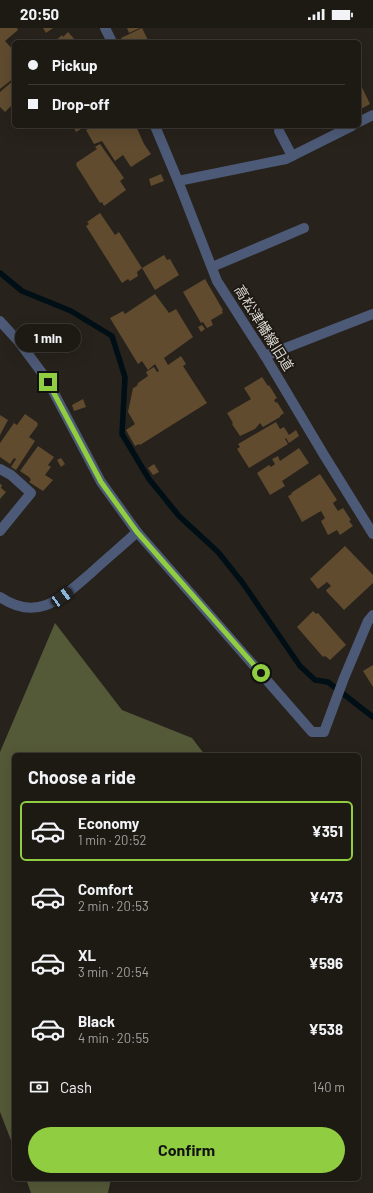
<!DOCTYPE html>
<meta charset="utf-8">
<style>
:root{--surface:#1d1a14;--page:#25231d;--text:#f1f3f6;--muted:#a0a1a0;--line:#3b3834;--accent:#91cd40}
body{margin:0;font-family:Barlow,"Noto Sans JP",sans-serif;background:var(--page);color:var(--text);height:100vh;display:flex;flex-direction:column;font-size:15px;white-space:nowrap}
*{box-sizing:border-box;margin:0}
p{font-size:13px;color:var(--muted)}
.icon{flex:none;width:22px;height:22px;fill:none;stroke:currentColor;stroke-width:2;stroke-linecap:round;stroke-linejoin:round}
.map{position:relative;flex:1;overflow:hidden}
.panel{position:absolute;left:12px;top:725px;width:349px;height:428px;display:flex;flex-direction:column;background:var(--surface);border-radius:6px;box-shadow:0 4px 16px #0002,0 0 0 1px var(--line)}
.panel>*{flex:none}
.hud{position:absolute;left:12px;top:12px;width:349px;height:88px;border-radius:6px;box-shadow:0 4px 16px #0002,0 0 0 1px var(--line);display:grid;align-content:center;height:88px;padding:0 16px;background:var(--surface)}
.end{position:absolute;width:18px;height:18px;margin:-9px;border:5px solid #91cd40;background:#111;box-shadow:0 0 0 2px #111}
.from{border-radius:50%}
.bubble{position:absolute;height:28px;border-radius:14px;background:var(--surface);box-shadow:0 4px 16px #0002,0 0 0 1px var(--line);font-size:13px;font-weight:700;line-height:28px;text-align:center}
.car{position:absolute;width:12px;height:24px;margin:-12px -6px;border-radius:5px;box-shadow:0 0 3px 1px #0007;background:linear-gradient(#222 24%,#8ab4d8 0 40%,#222 0 76%,#8ab4d8 0 86%,#222 0)}
.hud b{display:flex;align-items:center;gap:14px;height:38px;font-size:15px}
.hud b+b{border-top:1px solid var(--line)}
.hud i{width:10px;height:10px;background:var(--text)}
ul{padding:0;list-style:none}
li{display:flex;align-items:center;gap:12px;height:60px;margin:0 8px 6px;padding:0 8px;border:2px solid transparent;border-radius:6px}
li div{flex:1}
li b{display:block;font-size:15px}
li em{font-style:normal;font-weight:700}
li.selected{border-color:var(--accent)}
li>.icon{width:36px;height:36px;stroke-width:1.5}
h2{padding:0 16px;font-size:18px;line-height:48px}
.pay{display:flex;align-items:center;gap:10px;height:44px;padding:0 16px;font-size:15px}
.pay p{margin-inline-start:auto}
.primary-button{display:flex;gap:8px;margin-top:auto;padding:8px 16px}
.primary-button a{flex:1;height:46px;border-radius:24px;background:var(--accent);color:#111;font-size:16px;font-weight:700;line-height:46px;text-align:center}
.status{display:flex;justify-content:space-between;align-items:center;height:28px;padding:0 20px;background:var(--surface);direction:ltr}
.status svg{height:11px;fill:currentColor}
.map>svg:first-child{display:block}
</style>
<div class="status"><b>20:50</b><svg viewBox="0 0 49 12"><path d="M0 12V9h3v3zM5 12V6h3v6zM10 12V3h3v9zM15 12V0h3v12zM26 1h20v11H26zM47 4h2v5h-2z"/></svg></div>
<div class="map">
<svg width="373" height="1165" viewBox="0 0 373 1165">
<rect width="100%" height="100%" fill="#27221b"/>
<!-- forest -->
<g fill="#545938">
<polygon points="55,595 122,682 192,710 205,727 14,727 14,1120 0,1084 0,724"/>
<polygon points="26,1151 111,1151 108,1165 31,1165"/>
</g>
<g fill="none" stroke-linecap="round" stroke-linejoin="round">
<!-- stream -->
<polyline stroke="#000f15" stroke-width="5.5" points="0,245 22,263 71,283 112,308 125,349 122,406 149,451 179,488 218,524 242,554 300,638 315,652 328,654 373,689"/>
</g>
<!-- building -->
<g fill="#604b2f">
<polygon points="0,0 17,0 18,2 5,13 14,23 14,50 0,61"/>
<polygon points="43,0 53,0 46,5"/>
<polygon points="127,0 140,0 129,5"/>
<polygon points="142,0 149,14 123,14 121,10"/>
<polygon points="68,4 77,14 54,14 62,7 63,9"/>
<polygon points="14,52 14,75 5,84 0,79 0,64"/>
<polygon points="359,53 370,76 359,82"/>
<polygon points="73,98 86,98 76,104"/>
<polygon points="94,98 136,98 144,116 151,126 131,139 123,127 115,133 102,113 94,116 86,102"/>
<polygon points="100,116 124,150 120,153 126,162 104,178 102,174 100,175 76,137 77,136 76,135 97,121 95,119"/>
<polygon points="161,146 164,153 151,158 149,151"/>
<polygon points="100,185 115,207 119,204 142,240 137,244 138,248 130,253 128,251 122,255 86,198 89,196 87,194"/>
<polygon points="164,227 167,232 170,231 179,247 155,262 142,240"/>
<polygon points="205,251 223,282 222,283 223,285 211,292 213,297 207,300 203,294 201,295 183,264"/>
<polygon points="155,266 169,285 176,281 193,309 164,330 168,337 181,328 186,336 183,338 207,375 140,417 139,416 135,418 126,402 135,396 128,384 133,360 137,358 138,355 148,348 146,344 154,339 157,344 159,343 155,336 148,342 142,333 138,336 110,290 123,283 125,286"/>
<polygon points="202,297 205,301 201,304 198,299"/>
<polygon points="262,349 268,358 269,357 277,370 274,372 276,375 277,374 284,385 280,388 280,389 263,399 260,395 255,401 240,408 232,396 233,395 227,385 251,371 244,360"/>
<polygon points="83,371 86,379 74,383 72,377"/>
<polygon points="25,386 38,395 37,396 38,397 29,409 35,413 16,442 11,439 16,431 14,430 10,436 0,429 0,415 14,395 17,397"/>
<polygon points="0,387 8,392 0,407"/>
<polygon points="276,394 280,401 284,399 289,407 296,402 299,408 289,415 286,410 285,411 288,416 249,440 237,421 240,419 238,416"/>
<polygon points="38,418 54,429 48,437 51,439 45,447 53,452 43,463 29,454 31,452 29,449 20,443"/>
<polygon points="299,420 309,435 282,453 285,458 270,467 257,445 269,437 271,439 275,436 272,431 278,428 280,433"/>
<polygon points="61,430 65,436 61,439 57,432"/>
<polygon points="154,436 159,444 153,447 148,440"/>
<polygon points="320,446 337,472 333,475 334,477 338,483 343,480 351,492 349,493 353,498 340,507 337,502 328,507 321,493 325,490 321,483 302,494 288,468 292,466 291,465"/>
<polygon points="0,456 2,457 1,460 6,464 0,471"/>
<polygon points="345,518 373,547 373,555 344,582 327,564 326,562 331,558 327,554 318,561 310,551"/>
<polygon points="313,583 316,586 318,585 346,617 330,632 325,628 323,629 297,599"/>
<polygon points="373,637 373,659 363,643"/>
</g>
<g fill="none" stroke-linecap="round" stroke-linejoin="round">
<!-- minor -->
<g stroke="#4d5a77" stroke-width="10">
<polyline points="105,0 112,14"/>
<polyline points="359,94 373,87"/>
<polyline points="155,98 178,153 217,253 265,328 324,427 373,506"/>
<polyline points="279,103 292,128"/>
<polyline points="178,153 286,131 352,98"/>
<polyline points="212,239 304,200"/>
<polyline points="0,293 19,314 42,345 54,365 101,454 137,504 312,704 324,704 344,650 368,593 373,587"/>
<polyline points="265,328 373,286"/>
<polyline points="0,441 11,447 31,465 0,503"/>
<path d="M 0,569 C 38,595 63,569 91,545 C 106,531 122,518 137,504"/>
</g>
</g>
<g fill="none" stroke-linecap="round" stroke-linejoin="round">
<!-- route -->
<polyline stroke="#91cd40" stroke-width="5" points="48,354 101,454 137,504 261,645"/>
</g>
<g text-anchor="middle" stroke-width="3.5" stroke-linejoin="round" paint-order="stroke">
<!-- street labels -->
<g font-size="14" fill="#dbd8d3" stroke="#1d1812">
<text transform="translate(264 300) rotate(58)" y="5">高松津幡線旧道</text>
</g>
</g>
</svg>
<i class="end from" style="left:261px;top:645px"></i>
<i class="end" style="left:48px;top:354px"></i>
<div class="bubble" style="left:15px;top:296px;width:66px">1 min</div>
<i class="car" style="left:62px;top:569px;rotate:54deg"></i>
<div class="hud">
<b><i class="from"></i>Pickup</b>
<b><i></i>Drop-off</b>
</div>
<section class="panel">
<h2>Choose a ride</h2>
<ul>
<li class="selected"><svg class="icon" aria-label="car" viewBox="0 0 24 24"><path d="M5 17H2v-5l4-1 3-4h7l3 4 3 1v5h-3M9 17h6M6 11h13"/><circle cx="7" cy="17" r="2"/><circle cx="17" cy="17" r="2"/></svg><div><b>Economy</b><p>1 min · 20:52</p></div><em>¥351</em></li>
<li><svg class="icon" aria-label="car" viewBox="0 0 24 24"><path d="M5 17H2v-5l4-1 3-4h7l3 4 3 1v5h-3M9 17h6M6 11h13"/><circle cx="7" cy="17" r="2"/><circle cx="17" cy="17" r="2"/></svg><div><b>Comfort</b><p>2 min · 20:53</p></div><em>¥473</em></li>
<li><svg class="icon" aria-label="car" viewBox="0 0 24 24"><path d="M5 17H2v-5l4-1 3-4h7l3 4 3 1v5h-3M9 17h6M6 11h13"/><circle cx="7" cy="17" r="2"/><circle cx="17" cy="17" r="2"/></svg><div><b>XL</b><p>3 min · 20:54</p></div><em>¥596</em></li>
<li><svg class="icon" aria-label="car" viewBox="0 0 24 24"><path d="M5 17H2v-5l4-1 3-4h7l3 4 3 1v5h-3M9 17h6M6 11h13"/><circle cx="7" cy="17" r="2"/><circle cx="17" cy="17" r="2"/></svg><div><b>Black</b><p>4 min · 20:55</p></div><em>¥538</em></li>
</ul>
<div class="pay"><svg class="icon" aria-label="cash" viewBox="0 0 24 24"><path d="M3 7h18v10H3z"/><circle cx="12" cy="12" r="2"/></svg>Cash<p>140 m</p></div>
<div class="primary-button"><a>Confirm</a></div>
</section>
</div>
